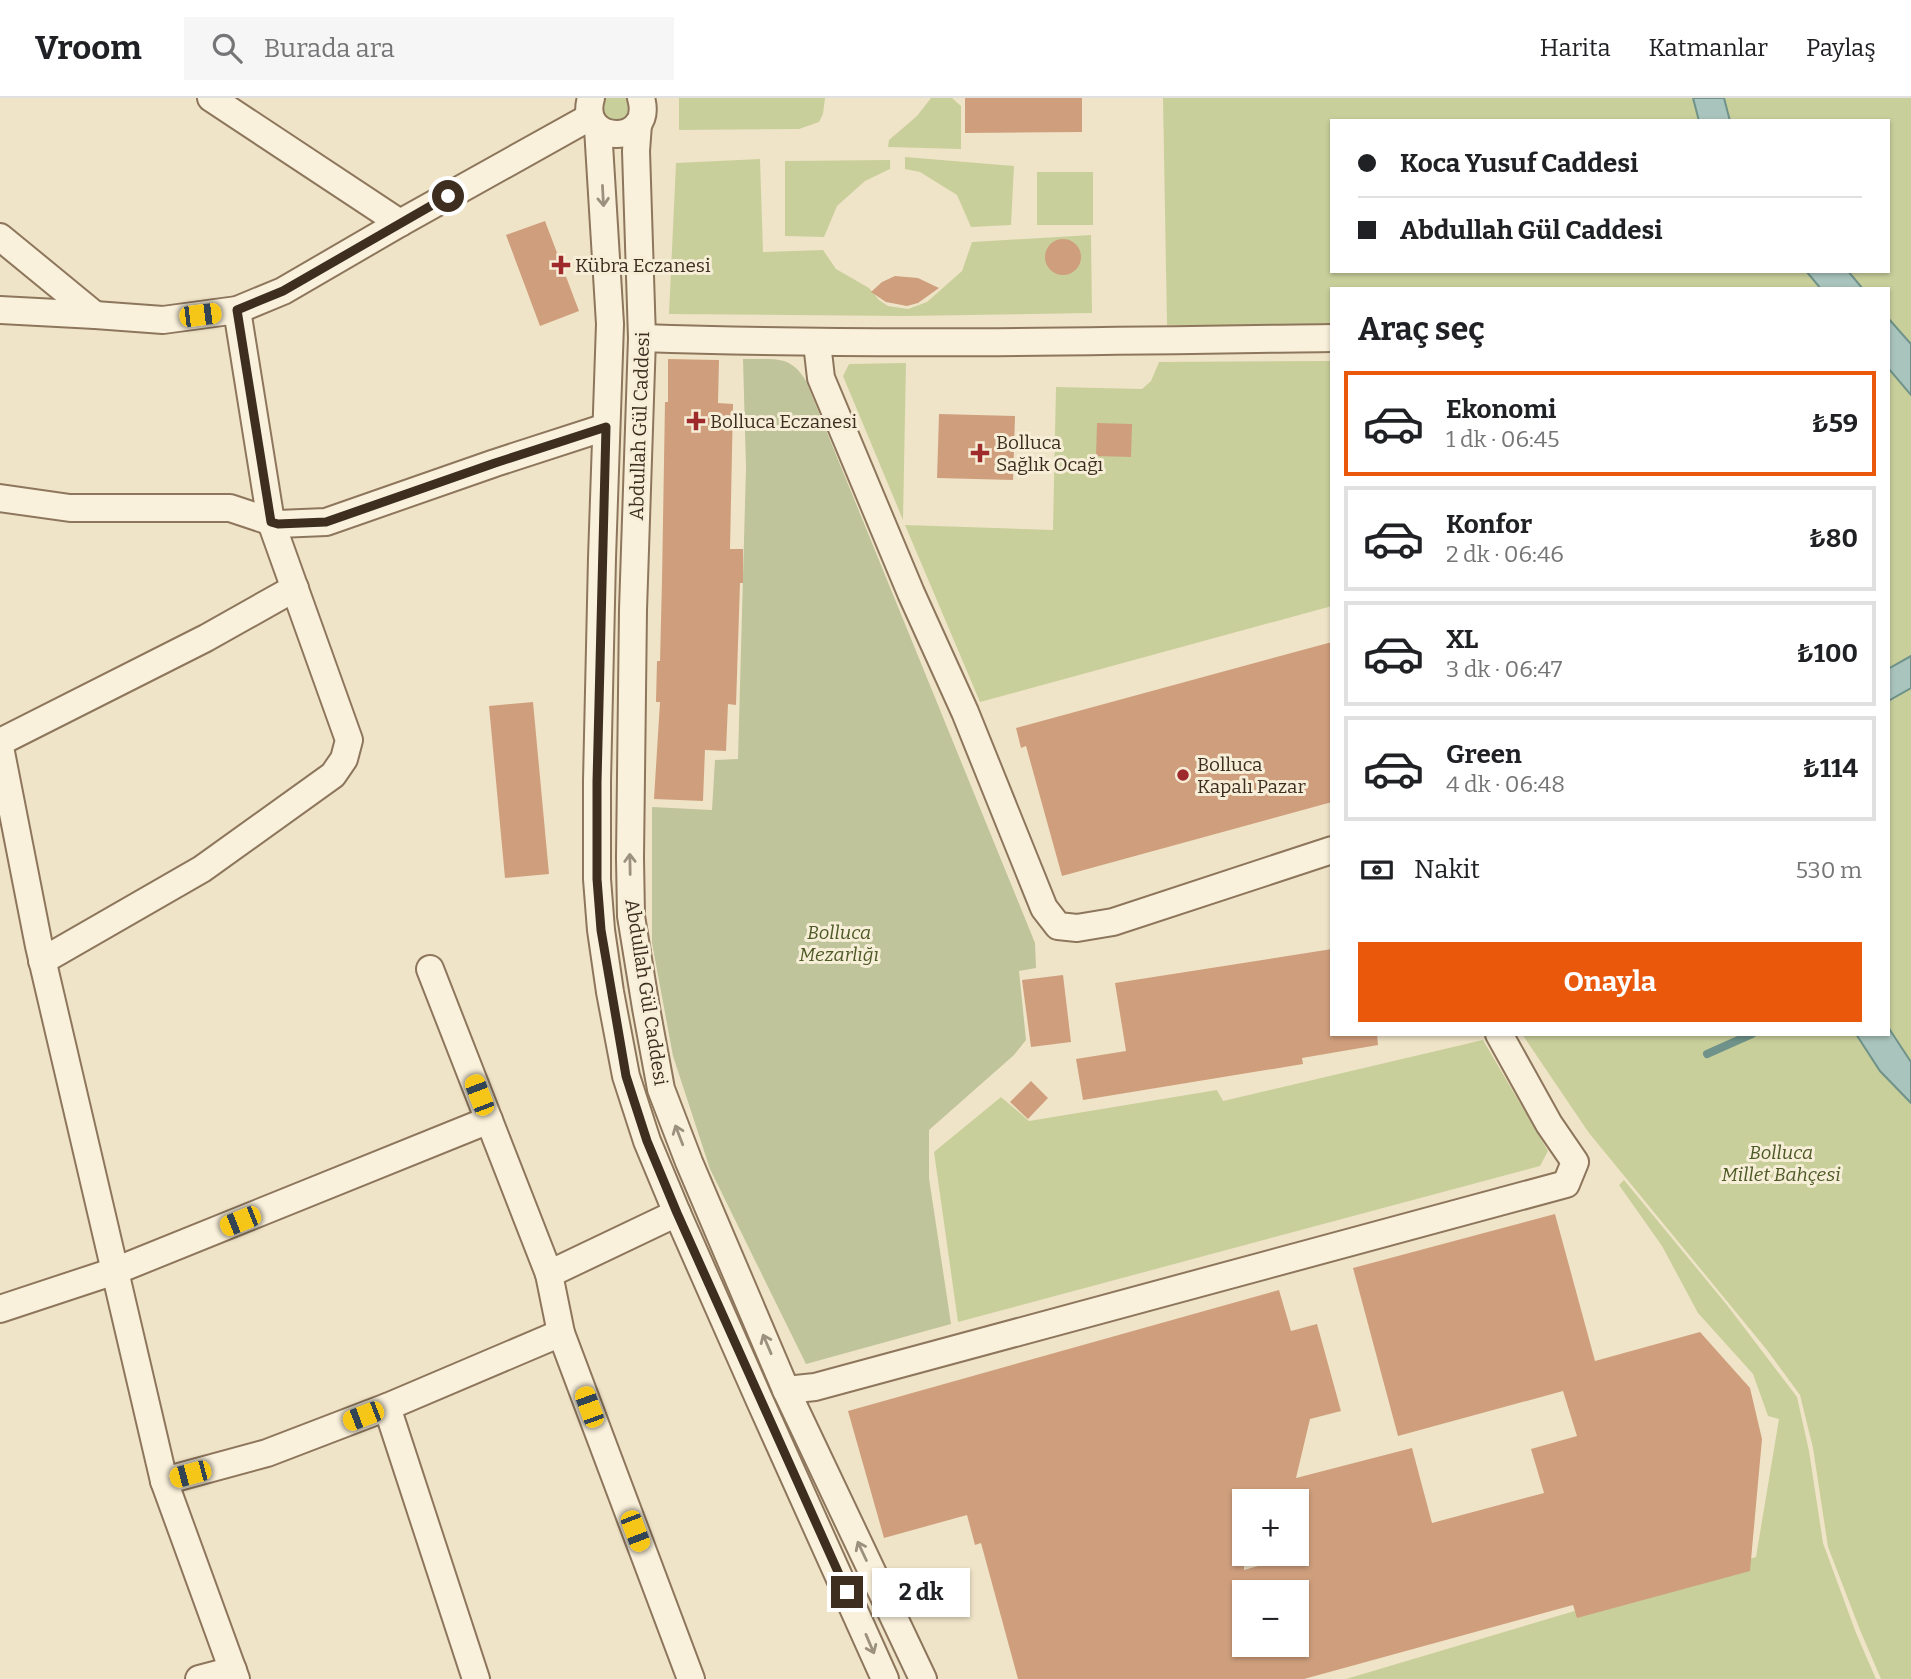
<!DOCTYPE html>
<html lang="tr">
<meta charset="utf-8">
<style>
:root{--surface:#fff;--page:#f6f6f6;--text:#202124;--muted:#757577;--line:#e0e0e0;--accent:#ea580c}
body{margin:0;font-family:Bitter,serif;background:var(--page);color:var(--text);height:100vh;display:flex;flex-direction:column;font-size:26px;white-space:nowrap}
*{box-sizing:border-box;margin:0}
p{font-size:23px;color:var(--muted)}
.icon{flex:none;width:38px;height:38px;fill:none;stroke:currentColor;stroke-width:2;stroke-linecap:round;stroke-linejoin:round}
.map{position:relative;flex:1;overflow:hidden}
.sheet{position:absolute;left:1330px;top:189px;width:560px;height:749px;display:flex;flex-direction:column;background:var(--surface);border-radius:0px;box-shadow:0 2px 5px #0004}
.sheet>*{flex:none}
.top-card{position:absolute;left:1330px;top:21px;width:560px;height:154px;border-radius:0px;box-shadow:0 2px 5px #0004;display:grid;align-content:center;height:154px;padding:0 28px;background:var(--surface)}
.controls{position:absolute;left:1232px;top:1391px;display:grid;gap:14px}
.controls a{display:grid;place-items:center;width:77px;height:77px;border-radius:0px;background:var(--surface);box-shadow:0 2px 5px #0004;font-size:35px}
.end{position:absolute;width:32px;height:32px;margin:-16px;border:9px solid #3d2e20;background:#fff;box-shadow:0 0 0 4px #fff}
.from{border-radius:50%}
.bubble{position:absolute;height:49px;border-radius:0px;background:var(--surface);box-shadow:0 2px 5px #0004;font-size:23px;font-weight:700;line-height:49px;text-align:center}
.car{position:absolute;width:21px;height:42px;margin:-21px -10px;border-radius:9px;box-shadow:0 0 5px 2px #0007;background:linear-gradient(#f5c518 24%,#345 0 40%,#f5c518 0 76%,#345 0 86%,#f5c518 0)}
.top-card b{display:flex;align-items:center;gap:24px;height:66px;font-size:26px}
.top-card b+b{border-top:2px solid var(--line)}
.top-card i{width:18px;height:18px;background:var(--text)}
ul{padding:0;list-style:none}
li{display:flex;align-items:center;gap:21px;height:105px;margin:0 14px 10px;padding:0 14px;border:4px solid var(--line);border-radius:0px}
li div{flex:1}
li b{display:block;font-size:26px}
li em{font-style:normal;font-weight:700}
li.current{border-color:var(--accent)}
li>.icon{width:63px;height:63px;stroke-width:1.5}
h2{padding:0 28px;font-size:32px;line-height:84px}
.pay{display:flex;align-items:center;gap:18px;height:77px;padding:0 28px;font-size:26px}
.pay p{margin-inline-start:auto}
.cta{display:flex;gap:14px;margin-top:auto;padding:14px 28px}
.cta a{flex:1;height:80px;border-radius:0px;background:var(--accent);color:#fff;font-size:28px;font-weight:700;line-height:80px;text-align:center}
header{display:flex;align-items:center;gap:42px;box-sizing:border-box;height:98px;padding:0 35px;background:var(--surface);border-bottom:2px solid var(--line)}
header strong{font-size:33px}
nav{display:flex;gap:38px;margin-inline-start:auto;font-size:24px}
.search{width:490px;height:63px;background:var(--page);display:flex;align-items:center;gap:18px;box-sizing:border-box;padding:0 24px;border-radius:0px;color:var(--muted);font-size:26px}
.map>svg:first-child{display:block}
</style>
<header>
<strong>Vroom</strong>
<div class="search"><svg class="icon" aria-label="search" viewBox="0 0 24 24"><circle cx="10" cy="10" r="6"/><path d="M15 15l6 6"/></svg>Burada ara</div>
<nav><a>Harita</a><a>Katmanlar</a><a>Paylaş</a></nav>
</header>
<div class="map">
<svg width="1911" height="1581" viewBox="0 0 1911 1581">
<rect width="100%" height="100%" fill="#f0e4c8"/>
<!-- green -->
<g fill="#c9cf9b" fill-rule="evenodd">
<polygon points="606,0 631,0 628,24 608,23 602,14"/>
<polygon points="679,0 825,0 823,16 819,24 799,31 679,32"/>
<polygon points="931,0 952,0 961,8 961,51 888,49 889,42 917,18"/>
<path d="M 1163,0 L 1911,0 L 1911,1581 L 1881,1581 L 1860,1532 L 1828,1449 L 1813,1350 L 1800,1297 L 1767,1252 L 1589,1035 L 1522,936 L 1888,936 L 1888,191 L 1332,191 L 1332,231 L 1167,227 ZM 1332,23 L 1888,23 L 1888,173 L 1332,173 Z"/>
<polygon points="905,59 1014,68 1011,127 971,129 957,97 920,74 905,71"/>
<polygon points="760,61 763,154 823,152 836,171 869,190 879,202 888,208 908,211 927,204 962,173 972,144 1091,137 1092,215 904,218 669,216 676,65"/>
<polygon points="890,62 890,71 865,83 837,108 824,139 785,138 785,63"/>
<rect x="1037" y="74" width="56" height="53"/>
<polygon points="1332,263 1332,508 980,604 905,427 1053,432 1056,289 1142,291 1151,283 1159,264"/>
<polygon points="906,265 903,422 843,278 849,266"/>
<polygon points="1483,942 1548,1053 1540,1068 958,1224 934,1054 1001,999 1029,1023 1217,992 1223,1003"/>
<polygon points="1624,1082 1727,1207 1797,1299 1809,1353 1823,1445 1856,1535 1876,1581 1346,1581 1756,1459 1779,1321 1768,1318 1753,1276 1698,1215 1662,1148 1619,1087"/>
</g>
<!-- cemetery -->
<path fill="#bfc49a" d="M 743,261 C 772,262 790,255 806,283 L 1035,845 L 1036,870 L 1019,873 L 1026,942 L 1014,957 L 929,1032 L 929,1080 L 951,1226 L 806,1266 L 710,1071 L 673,958 L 652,845 L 652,709 L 712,712 L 715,662 L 738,661 L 746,369 Z"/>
<!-- water -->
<g fill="#a9c4bc" stroke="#6f938a" stroke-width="2">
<polygon points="1693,0 1724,0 1730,23 1699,23"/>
<polygon points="1806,173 1848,173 1863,191 1821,191"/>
<polygon points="1888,220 1911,246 1911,297 1888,270"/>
<polygon points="1911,558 1911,590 1888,603 1888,571"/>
<polygon points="1888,929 1911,964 1911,1005 1880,973 1856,936 1888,936"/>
</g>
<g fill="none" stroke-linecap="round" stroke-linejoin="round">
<!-- stream -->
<polyline stroke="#6f938a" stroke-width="8" points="1707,956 1752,936"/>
</g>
<!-- building -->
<g fill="#cf9f7d" fill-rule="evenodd">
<polygon points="965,0 1082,0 1082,34 965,35"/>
<polygon points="545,123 579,213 540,228 506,137"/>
<circle cx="1063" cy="159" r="18"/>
<polygon points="895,178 918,180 939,190 918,205 907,208 886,204 871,194 882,184"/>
<polygon points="668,261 719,262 718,305 733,306 730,451 743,451 743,485 740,485 736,607 728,606 726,653 705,652 703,703 654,701 660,604 656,604 657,563 660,563 662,482 665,304 668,304"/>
<polygon points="939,316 1015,318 1013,382 937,380"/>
<polygon points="1097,325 1132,326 1131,359 1096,358"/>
<polygon points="1332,544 1332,704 1062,778 1026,648 1021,650 1016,630"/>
<polygon points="533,604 549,776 505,780 489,608"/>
<polygon points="1332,851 1332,936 1377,936 1378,947 1302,960 1303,966 1083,1002 1076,961 1126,953 1115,885"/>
<polygon points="1063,877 1071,944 1031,949 1022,882"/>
<polygon points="1031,983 1048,1000 1028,1021 1010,1004"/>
<path d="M 1555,1116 L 1595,1263 L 1700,1234 L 1750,1290 L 1762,1341 L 1750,1473 L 1577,1520 L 1573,1507 L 1304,1581 L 1018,1581 L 981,1445 L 975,1447 L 967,1417 L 884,1440 L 848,1313 L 1279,1192 L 1291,1233 L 1317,1226 L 1341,1313 L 1310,1321 L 1296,1380 L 1412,1350 L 1432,1425 L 1544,1395 L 1531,1351 L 1577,1338 L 1563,1293 L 1398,1338 L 1353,1170 ZM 1244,1404 L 1297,1404 L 1297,1457 L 1244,1472 ZM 1244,1494 L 1297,1494 L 1297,1547 L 1244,1547 Z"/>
</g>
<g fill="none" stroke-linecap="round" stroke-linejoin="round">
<!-- minor casing -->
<g stroke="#8d765c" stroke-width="30">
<g id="minor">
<polyline points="211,0 400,125"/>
<path d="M 591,0 C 577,47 655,49 641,0"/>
<polyline points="638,26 636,53 642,240 633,512 630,760 631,818 646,910 661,991 689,1064 786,1292 923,1581"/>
<polyline points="598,30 610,226 602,460 597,683 597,781 601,832 610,894 626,978 647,1043 677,1115 759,1301 885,1581"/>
<polyline points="0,139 95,217"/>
<polyline points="0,212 95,217 163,222 237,212 283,193 400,125 590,19"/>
<path d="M 642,240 C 872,248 1102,243 1332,240"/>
<polyline points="817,245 821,280 911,495 965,614 1044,810 1058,828 1077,830 1113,824 1332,752"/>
<polyline points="0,400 70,410 230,410 278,426 326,424 495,365 606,329"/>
<polyline points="0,644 206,540 295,490"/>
<polyline points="0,649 39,848 164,1383 236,1581"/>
<polyline points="42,863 202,771 333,677 344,661 349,642 271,424 237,212"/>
<polyline points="430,871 549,1176"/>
<polyline points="677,1115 549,1176 561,1235 691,1581"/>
<polyline points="0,1211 115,1173 489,1022"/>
<polyline points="786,1292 815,1289 1566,1086 1575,1064 1549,1026 1499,936"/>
<polyline points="387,1309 476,1581"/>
<polyline points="164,1383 267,1355 387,1309 561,1235"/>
<polyline points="199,1581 233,1572"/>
</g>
</g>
<!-- minor -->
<use href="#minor" stroke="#faf1dc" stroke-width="26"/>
</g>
<!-- one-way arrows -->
<defs><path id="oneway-shaft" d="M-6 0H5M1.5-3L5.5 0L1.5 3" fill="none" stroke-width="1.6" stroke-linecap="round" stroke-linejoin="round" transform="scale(1.75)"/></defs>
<g stroke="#9c907e">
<use href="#oneway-shaft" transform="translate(603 98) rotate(87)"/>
<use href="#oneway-shaft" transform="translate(630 766) rotate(-91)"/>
<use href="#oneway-shaft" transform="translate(679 1037) rotate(-111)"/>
<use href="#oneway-shaft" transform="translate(767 1246) rotate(-113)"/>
<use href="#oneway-shaft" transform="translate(862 1453) rotate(-115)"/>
<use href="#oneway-shaft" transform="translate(870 1546) rotate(67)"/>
</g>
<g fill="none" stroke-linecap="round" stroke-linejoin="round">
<!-- route -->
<polyline stroke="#3d2e20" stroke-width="9" points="448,98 283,193 237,212 271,424 278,426 326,424 495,365 606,329 597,684 597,781 601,832 626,978 647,1043 677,1115 847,1494"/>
</g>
<!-- markers -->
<g fill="#9e2a2b" stroke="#f7eed8" stroke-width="2.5">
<path d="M557.5 156.5h7v7h7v7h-7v7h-7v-7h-7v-7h7z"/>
<path d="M692.5 312.5h7v7h7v7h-7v7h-7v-7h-7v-7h7z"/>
<path d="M976.5 344.5h7v7h7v7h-7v7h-7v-7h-7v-7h7z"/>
<circle cx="1183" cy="677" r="7"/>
</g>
<g text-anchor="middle" stroke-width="6" stroke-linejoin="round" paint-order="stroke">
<!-- poi labels -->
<g font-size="19" fill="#3d2e20" stroke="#f7eed8" text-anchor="start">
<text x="575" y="174">Kübra Eczanesi</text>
<text x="710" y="330">Bolluca Eczanesi</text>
<text x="996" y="351">Bolluca<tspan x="996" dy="22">Sağlık Ocağı</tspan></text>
<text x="1197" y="673">Bolluca<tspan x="1197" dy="22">Kapalı Pazar</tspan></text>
</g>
<!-- street labels -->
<g font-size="19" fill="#3d2e20" stroke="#f7eed8">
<text transform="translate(639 328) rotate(-88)" y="7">Abdullah Gül Caddesi</text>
<text transform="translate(647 894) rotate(81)" y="7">Abdullah Gül Caddesi</text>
</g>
<!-- park labels -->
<g font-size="19" font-style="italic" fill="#4d5a26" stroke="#f7eed8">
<text x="839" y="841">Bolluca<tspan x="839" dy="22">Mezarlığı</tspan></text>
<text x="1781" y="1061">Bolluca<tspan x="1781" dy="22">Millet Bahçesi</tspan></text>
</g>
</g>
</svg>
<div class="controls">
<a>+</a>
<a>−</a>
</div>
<i class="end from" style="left:448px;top:98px"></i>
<i class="end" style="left:847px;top:1494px"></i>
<div class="bubble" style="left:872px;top:1470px;width:98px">2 dk</div>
<i class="car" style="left:200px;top:217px;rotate:83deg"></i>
<i class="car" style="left:479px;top:997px;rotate:339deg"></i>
<i class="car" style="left:240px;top:1123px;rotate:248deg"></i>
<i class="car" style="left:589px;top:1309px;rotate:340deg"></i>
<i class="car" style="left:363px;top:1318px;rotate:249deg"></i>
<i class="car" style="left:190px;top:1376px;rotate:255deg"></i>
<i class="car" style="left:635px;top:1433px;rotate:159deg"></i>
<div class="top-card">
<b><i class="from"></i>Koca Yusuf Caddesi</b>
<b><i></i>Abdullah Gül Caddesi</b>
</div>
<section class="sheet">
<h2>Araç seç</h2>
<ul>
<li class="current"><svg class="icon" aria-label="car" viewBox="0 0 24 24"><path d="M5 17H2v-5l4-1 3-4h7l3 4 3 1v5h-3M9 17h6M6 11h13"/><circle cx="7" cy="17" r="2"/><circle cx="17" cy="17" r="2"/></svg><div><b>Ekonomi</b><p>1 dk · 06:45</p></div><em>₺59</em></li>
<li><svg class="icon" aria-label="car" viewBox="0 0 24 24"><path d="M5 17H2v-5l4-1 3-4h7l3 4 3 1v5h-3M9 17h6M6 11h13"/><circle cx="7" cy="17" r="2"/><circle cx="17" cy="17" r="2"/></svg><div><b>Konfor</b><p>2 dk · 06:46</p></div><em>₺80</em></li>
<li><svg class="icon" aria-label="car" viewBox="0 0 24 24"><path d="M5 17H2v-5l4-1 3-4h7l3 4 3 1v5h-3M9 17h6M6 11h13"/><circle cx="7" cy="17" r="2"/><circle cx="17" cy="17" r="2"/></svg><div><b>XL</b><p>3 dk · 06:47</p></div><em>₺100</em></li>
<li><svg class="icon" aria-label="car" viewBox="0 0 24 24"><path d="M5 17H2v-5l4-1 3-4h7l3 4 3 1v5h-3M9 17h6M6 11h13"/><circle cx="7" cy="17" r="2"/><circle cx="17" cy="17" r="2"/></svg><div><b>Green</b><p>4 dk · 06:48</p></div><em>₺114</em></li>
</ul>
<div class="pay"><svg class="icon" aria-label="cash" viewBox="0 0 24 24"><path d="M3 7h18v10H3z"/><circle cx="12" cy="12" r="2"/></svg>Nakit<p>530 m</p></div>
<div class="cta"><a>Onayla</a></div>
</section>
</div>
